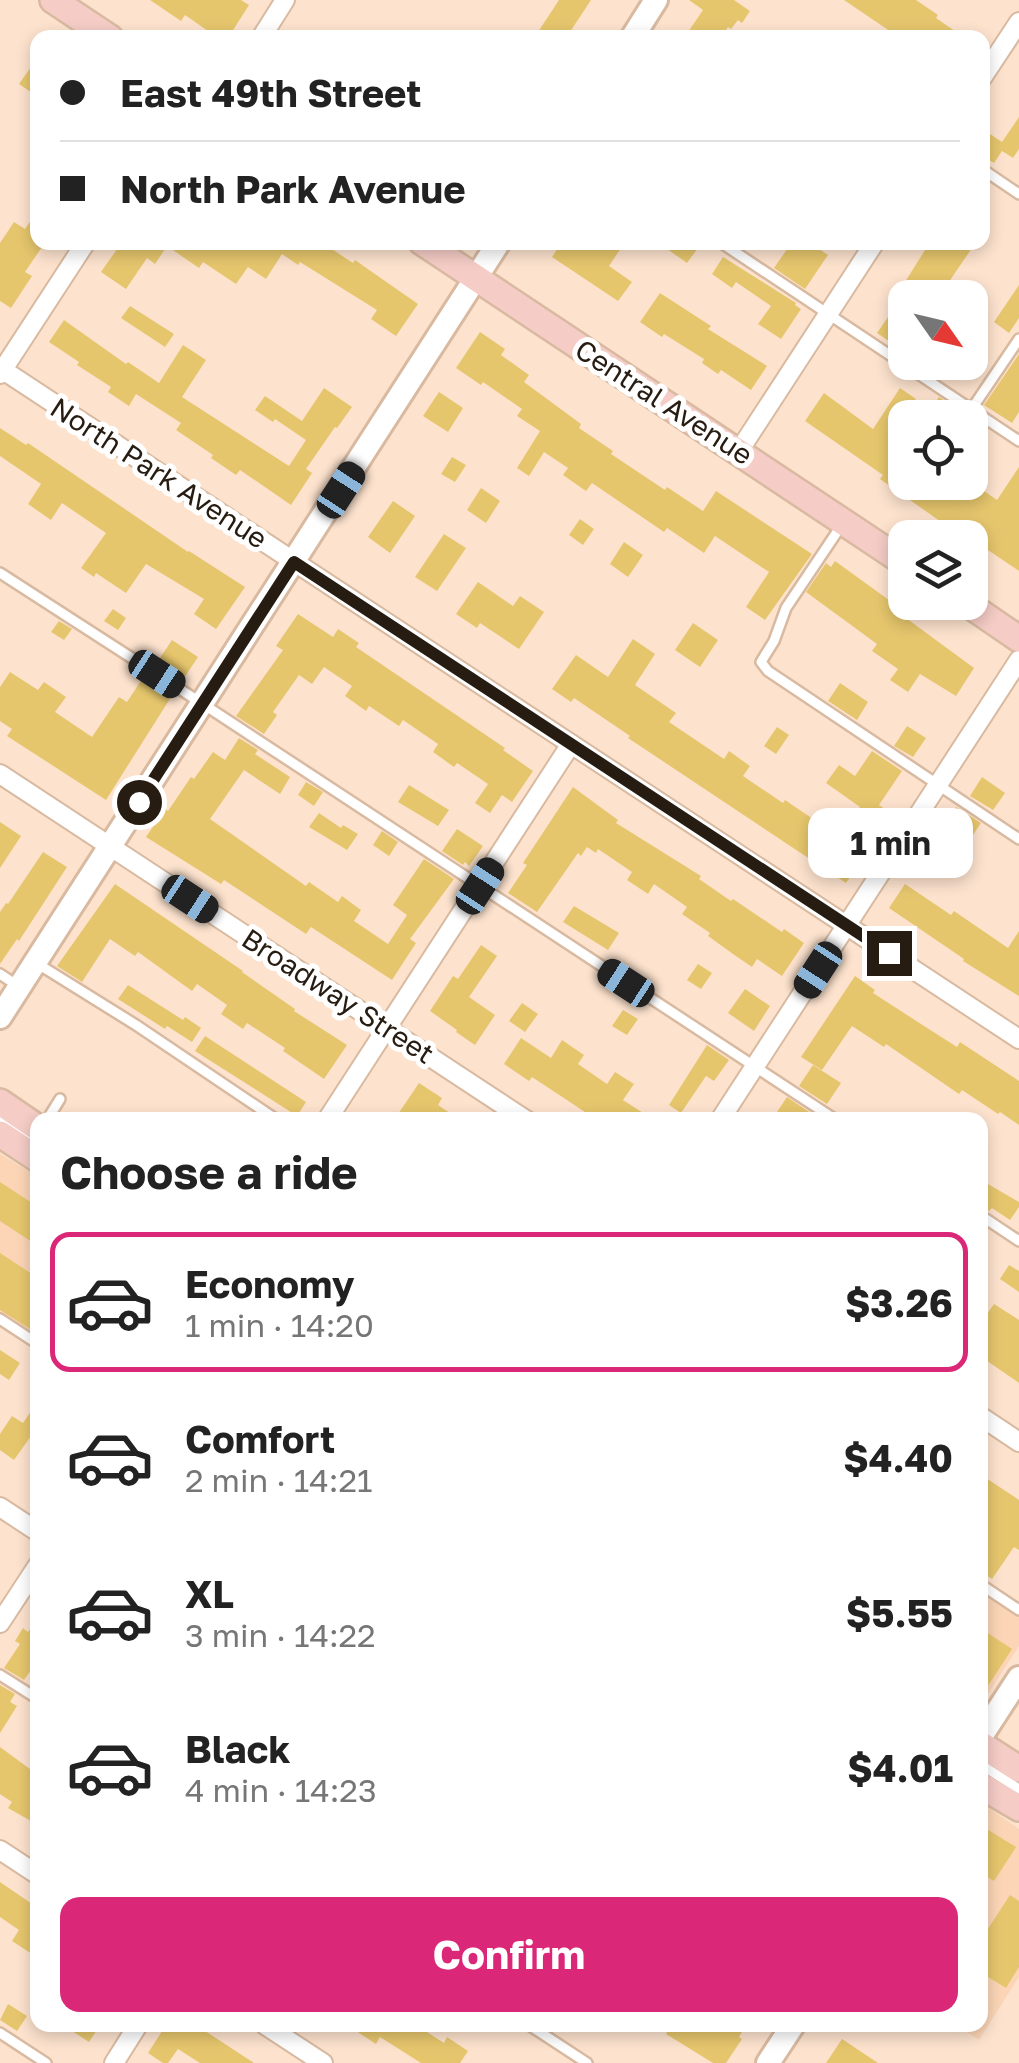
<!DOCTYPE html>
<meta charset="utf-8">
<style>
:root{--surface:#fff;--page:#f6f6f6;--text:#222;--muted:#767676;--line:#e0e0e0;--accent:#db2777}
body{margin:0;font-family:"Golos Text",sans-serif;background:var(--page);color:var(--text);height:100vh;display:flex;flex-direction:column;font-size:38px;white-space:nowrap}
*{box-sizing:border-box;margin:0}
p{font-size:32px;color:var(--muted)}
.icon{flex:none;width:55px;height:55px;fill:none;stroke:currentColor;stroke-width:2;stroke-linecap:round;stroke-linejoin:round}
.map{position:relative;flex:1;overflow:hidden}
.side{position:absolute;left:30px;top:1112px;width:958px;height:920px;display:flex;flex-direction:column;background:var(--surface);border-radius:20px;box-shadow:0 5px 15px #0003}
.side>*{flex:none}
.banner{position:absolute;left:30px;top:30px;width:960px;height:220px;border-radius:20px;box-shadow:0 5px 15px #0003;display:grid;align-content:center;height:220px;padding:0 30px;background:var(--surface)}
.needle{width:65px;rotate:124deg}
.controls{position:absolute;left:888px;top:280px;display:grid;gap:20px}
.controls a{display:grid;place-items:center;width:100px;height:100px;border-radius:20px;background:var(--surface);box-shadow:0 5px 15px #0003;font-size:50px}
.end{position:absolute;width:45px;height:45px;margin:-22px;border:12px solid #271c12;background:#fff;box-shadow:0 0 0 5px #fff}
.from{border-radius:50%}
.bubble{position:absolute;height:70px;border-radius:20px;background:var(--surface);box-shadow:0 5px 15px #0003;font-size:32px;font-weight:700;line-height:70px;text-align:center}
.car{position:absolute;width:30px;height:60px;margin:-30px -15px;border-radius:12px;box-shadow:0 0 8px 2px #0007;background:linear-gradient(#222 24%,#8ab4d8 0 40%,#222 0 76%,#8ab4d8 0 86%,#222 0)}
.banner b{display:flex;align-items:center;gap:35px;height:95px;font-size:38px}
.banner b+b{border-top:2px solid var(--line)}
.banner i{width:25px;height:25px;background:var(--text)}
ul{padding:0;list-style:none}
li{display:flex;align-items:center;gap:30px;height:140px;margin:0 20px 15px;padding:0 10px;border:5px solid transparent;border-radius:20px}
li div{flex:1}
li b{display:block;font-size:38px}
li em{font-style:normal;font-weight:700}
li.current{border-color:var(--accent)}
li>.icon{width:90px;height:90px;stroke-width:1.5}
h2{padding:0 30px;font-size:45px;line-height:120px}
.action{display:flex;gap:20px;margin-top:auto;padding:20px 30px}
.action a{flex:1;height:115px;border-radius:20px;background:var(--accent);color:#fff;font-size:40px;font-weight:700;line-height:115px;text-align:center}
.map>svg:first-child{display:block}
</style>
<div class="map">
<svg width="1019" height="2063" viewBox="0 0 1019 2063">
<rect width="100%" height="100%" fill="#fde3ce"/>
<!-- built -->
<g fill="#fbd5b6">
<polygon points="0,1154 37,1176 37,1338 0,1313"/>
<polygon points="980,1591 1019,1616 1019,1646 980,1706"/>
<polygon points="980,1802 1019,1829 1019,1977 979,2040 956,2025 980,2025"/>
</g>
<!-- building -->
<g fill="#e6c66d">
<polygon points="150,0 241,0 249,5 228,38 218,38 185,15 181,21"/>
<polygon points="559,0 591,0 566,38 534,38"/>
<polygon points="689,0 734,0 750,11 742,23 738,20 731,29 728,27 721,38 684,38 703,10"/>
<polygon points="844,0 916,0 938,15 936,18 965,38 900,38"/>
<polygon points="38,57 38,97 19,84"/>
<polygon points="1019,117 1019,149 1013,158 1002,151 994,163 982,156 982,145 990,134 1002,142"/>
<polygon points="38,210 38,242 44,244 25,272 32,276 11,308 0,301 0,243 14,222 25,229"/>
<polygon points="122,242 310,242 318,248 321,242 353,263 355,260 418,304 396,336 371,319 377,310 300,262 298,265 282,254 266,279 248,267 236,284 203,262 199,268 167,246 155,264 147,258 126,289 101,272"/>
<polygon points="562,242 625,242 609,266 632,282 618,301 552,257"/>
<polygon points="657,242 690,242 698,248 687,263"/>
<polygon points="792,242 809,242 828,255 805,289 774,268"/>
<polygon points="930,242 976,242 938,298 905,298 905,352 877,333 901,298 895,298"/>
<polygon points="723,257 796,303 795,305 801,309 781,339 758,324 771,306 736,282 732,288 712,274"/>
<polygon points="1019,285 1019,318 1009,333 994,322"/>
<polygon points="660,293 711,326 708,329 767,366 751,390 721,370 718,374 702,363 704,359 664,334 662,337 640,322"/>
<polygon points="130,306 174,334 165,347 121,318"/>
<polygon points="64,320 126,364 128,362 159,383 183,345 206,360 182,397 289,466 306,440 275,419 273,422 255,410 265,396 302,421 324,388 352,407 337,428 335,427 306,469 312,473 291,505 240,470 236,475 211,458 213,455 176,430 181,423 136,394 129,406 108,392 111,387 77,365 79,362 49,342"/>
<polygon points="480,332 505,349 501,355 529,375 524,382 581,424 579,428 613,451 611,454 665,490 667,487 703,511 716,491 812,554 765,620 746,607 769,572 715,536 704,553 667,528 664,532 592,483 586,491 563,475 568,468 544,452 529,476 517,468 540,431 517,416 522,409 483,382 481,385 456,368"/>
<polygon points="1019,354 1019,412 1012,423 984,405"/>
<polygon points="900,388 916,399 888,441 905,452 905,482 949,482 970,497 970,481 997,500 1019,467 1019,571 970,538 964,538 880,479 883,475 805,421 824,393 873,429"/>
<polygon points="439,392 463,408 448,432 423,416"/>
<polygon points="939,397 964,414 968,418 925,418"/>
<polygon points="0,428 26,445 28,443 188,552 189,551 245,587 216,629 194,614 204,599 146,564 126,593 96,573 94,577 81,568 106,533 62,503 51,520 28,504 41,484 0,456"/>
<polygon points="452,457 466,465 455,482 441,474"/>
<polygon points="481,488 500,501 486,523 467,510"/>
<polygon points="393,501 415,516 390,553 368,537"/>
<polygon points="580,519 594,529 583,545 569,535"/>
<polygon points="444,534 466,548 437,591 415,577"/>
<polygon points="624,542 643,555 628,577 610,564"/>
<polygon points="835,561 893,603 891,607 974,668 956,696 920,674 908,692 890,680 898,669 872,651 877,644 806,592 826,563 831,567"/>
<polygon points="478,582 513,606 520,596 544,612 519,649 480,623 477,628 456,614"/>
<polygon points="113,609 126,618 118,630 104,621"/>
<polygon points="298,614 333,637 338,629 359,643 356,647 505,748 503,750 533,771 512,802 502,795 490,813 475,803 488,784 457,763 454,767 433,752 438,744 403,720 399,726 369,706 366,711 345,696 352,686 324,667 312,684 299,675 273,712 277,715 264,734 236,716 283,650 276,646"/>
<polygon points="59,621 72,629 64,640 51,632"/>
<polygon points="693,623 718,640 700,667 675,650"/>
<polygon points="633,639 655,654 635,685 676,713 669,722 724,759 729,751 750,766 743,776 783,803 785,800 813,819 819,811 845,829 860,807 826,783 839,765 855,776 872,751 902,771 879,805 888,811 866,841 872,845 846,883 628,738 630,736 574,698 571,702 552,689 576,655 608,677"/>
<polygon points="172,640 198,657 182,681 156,664"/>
<polygon points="10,672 38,690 44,682 66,697 55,712 92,737 119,697 127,702 144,676 173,694 106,800 7,736 12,729 0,721 0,687"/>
<polygon points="840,683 868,702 857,720 828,701"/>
<polygon points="907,726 926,738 913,757 894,746"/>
<polygon points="777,727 789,735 776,754 764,746"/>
<polygon points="239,738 258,750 255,754 290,777 280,794 244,770 210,819 306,886 309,882 338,902 342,896 361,910 354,921 388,944 407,915 393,905 424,859 454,879 410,939 416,943 392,980 311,927 306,934 224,880 221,884 146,837 165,809 168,811 191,777 194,779 213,752 225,760"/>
<polygon points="982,777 1005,793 993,810 970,796"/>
<polygon points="306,782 323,792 314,806 298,795"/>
<polygon points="409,785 449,810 438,826 398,802"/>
<polygon points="573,787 618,820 616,823 701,876 699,879 731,901 733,899 782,932 784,929 804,943 782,976 757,959 752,967 733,954 708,936 710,933 682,914 687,907 654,884 648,894 627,880 632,872 598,849 596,853 587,847 581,856 578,853 537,912 508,893 527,865 523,863"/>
<polygon points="956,807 981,823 969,841 944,825"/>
<polygon points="319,813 341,828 343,825 358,834 347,850 309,827"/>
<polygon points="0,822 21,836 0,868"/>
<polygon points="457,829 483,846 469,866 465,862 463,865 442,851"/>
<polygon points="382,831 398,842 389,856 373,845"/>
<polygon points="43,852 67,867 19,941 17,939 0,964 0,912 6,903 8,904"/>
<polygon points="115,884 243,971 242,972 295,1009 294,1011 347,1045 324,1079 283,1051 285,1048 247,1023 243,1029 221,1014 227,1005 197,984 192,991 138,952 135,956 110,939 82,982 57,966"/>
<polygon points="905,884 951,915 954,911 1008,948 1019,931 1019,996 963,961 964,959 889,908"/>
<polygon points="574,906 619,933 608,950 563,922"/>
<polygon points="481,945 497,956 469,997 495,1015 475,1045 456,1032 457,1030 430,1011 453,976 458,979"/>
<polygon points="698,964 712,973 701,989 687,980"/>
<polygon points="855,976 875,990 873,993 921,1024 957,1047 960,1042 1019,1081 1019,1125 1000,1112 998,1114 962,1090 959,1094 886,1044 884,1047 852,1026 822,1070 801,1057"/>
<polygon points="128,985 183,1020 185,1017 201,1028 192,1042 167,1026 165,1029 118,999"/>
<polygon points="745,989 770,1006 754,1031 728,1013"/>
<polygon points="522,1003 538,1014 525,1032 509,1021"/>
<polygon points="623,1010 638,1019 627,1035 612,1026"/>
<polygon points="205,1036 306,1102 297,1116 195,1051"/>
<polygon points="521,1038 551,1058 562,1040 584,1055 578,1064 607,1084 615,1072 634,1084 623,1100 654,1120 597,1120 532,1077 529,1081 504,1064"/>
<polygon points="707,1045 729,1060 714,1081 706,1076 681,1113 669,1105"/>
<polygon points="813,1065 841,1083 827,1104 799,1086"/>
<polygon points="419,1083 442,1098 438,1105 460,1120 394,1120"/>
<polygon points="787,1097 818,1118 816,1120 789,1120 777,1112"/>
<polygon points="0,1182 38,1207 38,1246 0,1221"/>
<polygon points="988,1184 1019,1202 1019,1207 1010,1220 992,1208 989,1211 980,1207 980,1196"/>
<polygon points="0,1253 38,1278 38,1334 0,1310"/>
<polygon points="1009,1265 1019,1271 1019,1292 1000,1279"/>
<polygon points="994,1304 1019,1320 1019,1383 980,1356 980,1324"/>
<polygon points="0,1350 20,1363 9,1380 0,1374"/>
<polygon points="38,1401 38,1426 14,1460 0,1450 0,1434 12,1416 23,1423"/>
<polygon points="980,1474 1019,1500 1019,1550 1014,1547 992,1579 980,1571"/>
<polygon points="38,1618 38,1660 24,1680 4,1668 20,1644 15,1641 23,1628 28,1632"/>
<polygon points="980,1628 1012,1649 980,1698"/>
<polygon points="0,1685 15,1694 10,1702 17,1706 0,1733"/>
<polygon points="0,1747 38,1775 38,1825 8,1808 12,1802 0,1794"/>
<polygon points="980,1825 1016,1847 994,1881 980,1872"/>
<polygon points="0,1882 38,1908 38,1958 12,1941 19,1930 0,1917"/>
<polygon points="1010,1895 1019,1901 1019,1967 1006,1988 980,1972 980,1941"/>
<polygon points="8,2004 27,2016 17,2031 0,2020"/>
<polygon points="63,2025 100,2025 89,2042"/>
<polygon points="166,2025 196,2025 254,2063 200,2063 178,2049 168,2063 163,2063 148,2053"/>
<polygon points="347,2025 416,2025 444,2043 447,2037 468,2051 460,2063 421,2063 380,2037 376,2044"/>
<polygon points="656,2025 732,2025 742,2032 739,2037 742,2039 726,2063 713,2063 666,2034 667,2032"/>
<polygon points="842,2039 878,2063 826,2063"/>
</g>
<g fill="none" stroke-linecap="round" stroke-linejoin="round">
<!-- service casing -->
<g stroke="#d9baa1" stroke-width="14">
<g id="service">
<polyline points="982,169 1019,194"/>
<polyline points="720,242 1019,441"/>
<polyline points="971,410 1019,339"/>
<polyline points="841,526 786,608 774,641 761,662 768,671 1019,839"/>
<polyline points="0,573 203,704 836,1120"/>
<polyline points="38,964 136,1025 277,1120"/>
<polyline points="0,974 18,986"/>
<polyline points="0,1119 38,1143"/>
<polyline points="47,1120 60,1099"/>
<polyline points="980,1215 1019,1241"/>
<polyline points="0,1319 38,1344"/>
<polyline points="980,1584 1019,1610"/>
<polyline points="0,1675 38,1699"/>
<polyline points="980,1764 1019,1789"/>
<polyline points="529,2025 587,2063"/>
<polyline points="0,2033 46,2063"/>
</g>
</g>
<!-- minor casing -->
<g stroke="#d9baa1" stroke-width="22">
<g id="minor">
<polyline points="261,38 285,0"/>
<polyline points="982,78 1019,22"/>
<polyline points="0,368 1019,1039"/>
<polyline points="0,374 86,242"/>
<polyline points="739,451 875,242"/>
<polyline points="0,774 526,1120"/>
<polyline points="327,1120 571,744"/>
<polyline points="720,1120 1019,660"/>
<polyline points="980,1416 1019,1442"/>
<polyline points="0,1507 38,1532"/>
<polyline points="0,1623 38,1565"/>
<polyline points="0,1850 38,1875"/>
<polyline points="265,2025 323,2063"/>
<polyline points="114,2063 138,2025"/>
</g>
</g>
<!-- tertiary casing -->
<g stroke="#d9baa1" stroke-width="28">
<g id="tertiary">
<polyline points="632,38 656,0"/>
<polyline points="0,1017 499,242"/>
<polyline points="980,1738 1019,1678"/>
<polyline points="768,2063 793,2025"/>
</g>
</g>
<!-- secondary casing -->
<g stroke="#d9baa1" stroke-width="30">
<g id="secondary">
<polyline points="53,0 110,38"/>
<polyline points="422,242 905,563"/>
<polyline points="965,602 1019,639"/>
<polyline points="0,1102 38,1128"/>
<polyline points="0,1134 38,1159"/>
<polyline points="980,1744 1019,1769"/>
<polyline points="980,1785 1019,1808"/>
</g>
</g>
<!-- service -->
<use href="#service" stroke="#fff" stroke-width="9"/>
<!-- minor -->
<use href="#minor" stroke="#fff" stroke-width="18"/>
<!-- tertiary -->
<use href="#tertiary" stroke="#fff" stroke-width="22"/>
<!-- secondary -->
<use href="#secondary" stroke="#f5ccc6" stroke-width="25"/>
</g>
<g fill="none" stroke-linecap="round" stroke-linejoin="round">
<!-- route -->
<polyline stroke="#271c12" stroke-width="12" points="139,802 294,562 889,953"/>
</g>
<g text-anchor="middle" stroke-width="10" stroke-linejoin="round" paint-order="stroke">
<!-- street labels -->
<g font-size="28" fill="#271c12" stroke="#fff">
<text transform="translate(664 402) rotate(33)" y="10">Central Avenue</text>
<text transform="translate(159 473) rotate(33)" y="10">North Park Avenue</text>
<text transform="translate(338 996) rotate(33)" y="10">Broadway Street</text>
</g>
</g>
</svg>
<div class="controls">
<a><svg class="needle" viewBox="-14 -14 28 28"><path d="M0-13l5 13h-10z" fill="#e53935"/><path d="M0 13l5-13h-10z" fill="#767676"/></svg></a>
<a><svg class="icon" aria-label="locate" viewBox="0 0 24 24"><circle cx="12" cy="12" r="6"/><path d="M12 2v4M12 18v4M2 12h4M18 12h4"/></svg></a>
<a><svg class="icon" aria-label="layers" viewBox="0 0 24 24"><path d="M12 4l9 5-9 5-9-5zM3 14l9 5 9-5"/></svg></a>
</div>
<i class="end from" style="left:139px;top:802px"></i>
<i class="end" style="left:889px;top:953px"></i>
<div class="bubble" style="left:808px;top:808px;width:165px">1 min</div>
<i class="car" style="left:341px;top:490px;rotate:33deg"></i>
<i class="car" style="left:157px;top:674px;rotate:123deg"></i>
<i class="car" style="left:480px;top:886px;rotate:33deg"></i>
<i class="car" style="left:190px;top:899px;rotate:123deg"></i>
<i class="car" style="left:818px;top:970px;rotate:213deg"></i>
<i class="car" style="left:626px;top:983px;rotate:303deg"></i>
<div class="banner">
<b><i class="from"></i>East 49th Street</b>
<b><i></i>North Park Avenue</b>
</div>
<section class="side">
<h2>Choose a ride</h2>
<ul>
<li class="current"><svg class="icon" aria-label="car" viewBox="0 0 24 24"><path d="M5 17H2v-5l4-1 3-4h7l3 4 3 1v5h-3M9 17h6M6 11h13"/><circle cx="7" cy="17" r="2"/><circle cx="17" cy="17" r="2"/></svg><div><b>Economy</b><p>1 min · 14:20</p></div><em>$3.26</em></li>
<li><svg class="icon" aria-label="car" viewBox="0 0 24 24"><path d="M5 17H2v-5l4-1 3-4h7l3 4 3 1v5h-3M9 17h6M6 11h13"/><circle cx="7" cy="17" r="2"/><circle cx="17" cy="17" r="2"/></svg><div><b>Comfort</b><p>2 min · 14:21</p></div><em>$4.40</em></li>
<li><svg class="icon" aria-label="car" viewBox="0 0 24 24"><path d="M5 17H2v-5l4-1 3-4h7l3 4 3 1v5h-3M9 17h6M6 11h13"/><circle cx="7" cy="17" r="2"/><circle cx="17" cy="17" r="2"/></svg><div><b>XL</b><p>3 min · 14:22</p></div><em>$5.55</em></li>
<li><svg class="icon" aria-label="car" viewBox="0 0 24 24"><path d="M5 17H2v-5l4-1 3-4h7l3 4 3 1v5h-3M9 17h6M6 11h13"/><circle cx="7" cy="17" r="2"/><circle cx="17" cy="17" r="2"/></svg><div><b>Black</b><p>4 min · 14:23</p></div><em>$4.01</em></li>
</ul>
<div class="action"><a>Confirm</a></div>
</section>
</div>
